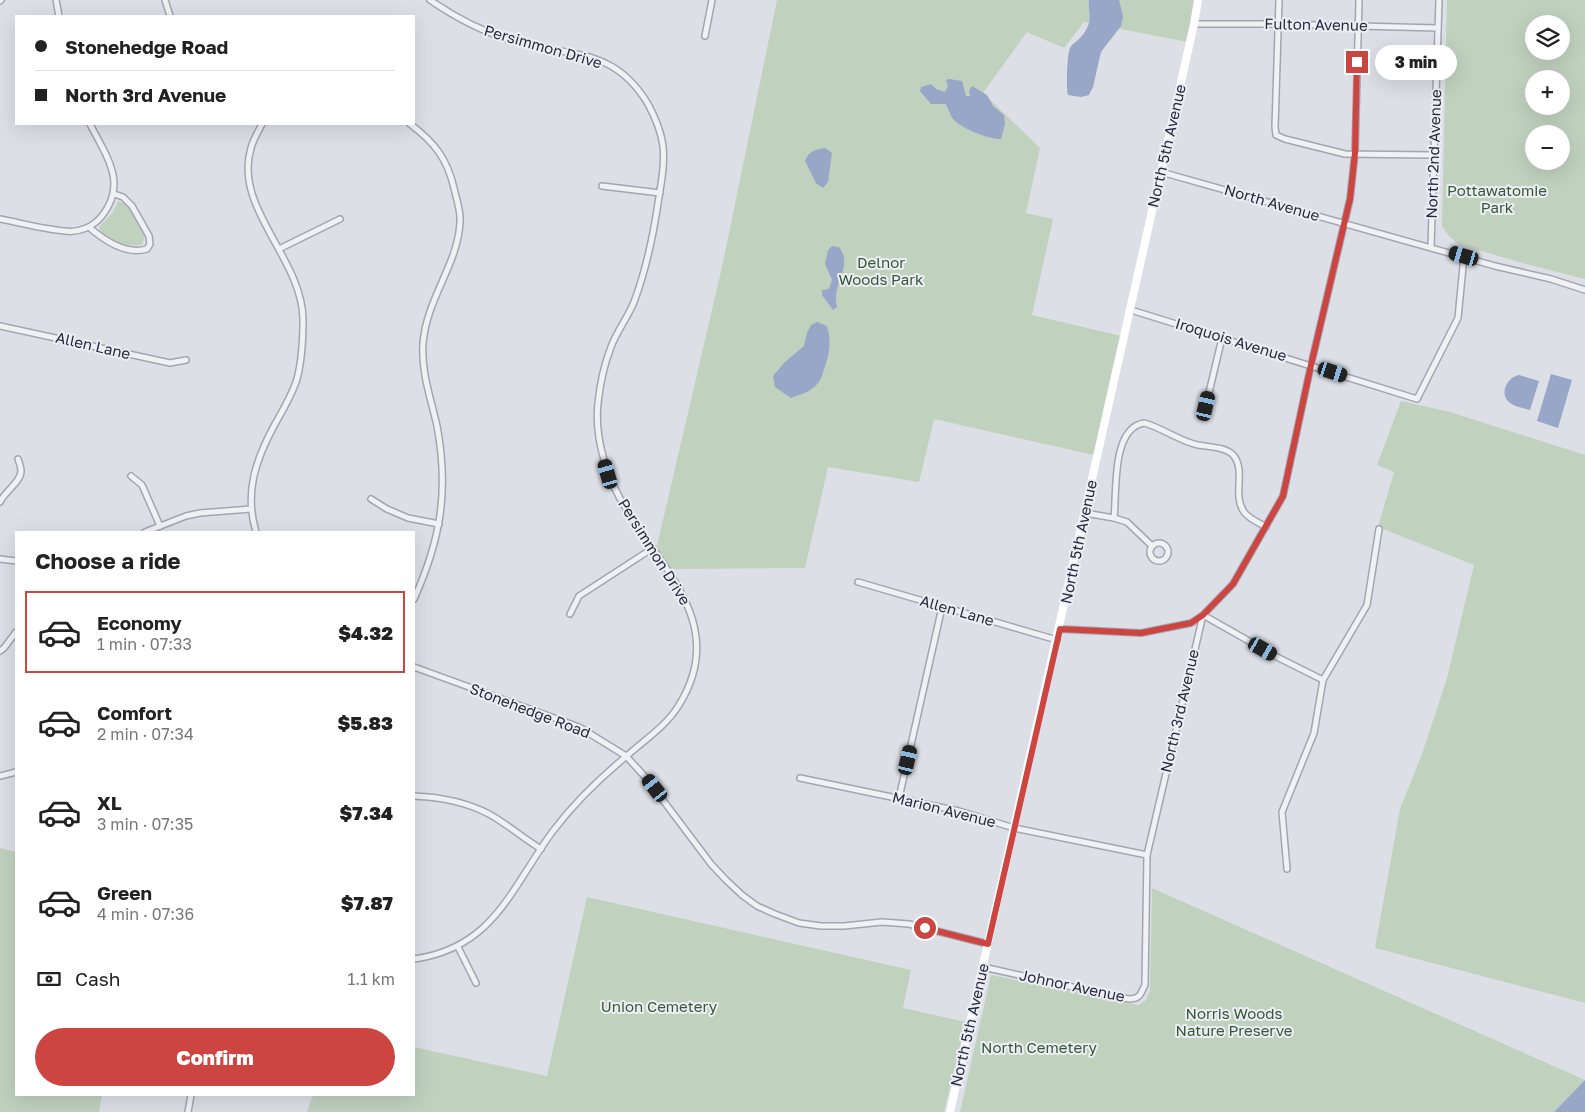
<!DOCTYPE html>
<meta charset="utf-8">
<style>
:root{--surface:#fff;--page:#f6f6f6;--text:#222;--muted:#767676;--line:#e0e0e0;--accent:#cd4541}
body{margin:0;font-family:"Golos Text",sans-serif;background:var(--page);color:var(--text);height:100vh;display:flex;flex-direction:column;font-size:19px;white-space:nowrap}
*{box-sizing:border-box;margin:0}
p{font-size:16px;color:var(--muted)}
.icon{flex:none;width:28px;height:28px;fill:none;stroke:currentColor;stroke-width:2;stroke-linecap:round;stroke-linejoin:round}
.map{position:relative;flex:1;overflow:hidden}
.side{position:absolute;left:15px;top:531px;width:400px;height:565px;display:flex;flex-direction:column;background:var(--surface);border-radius:0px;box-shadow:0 5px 20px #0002}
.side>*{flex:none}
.hud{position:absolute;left:15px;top:15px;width:400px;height:110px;border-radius:0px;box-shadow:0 5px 20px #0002;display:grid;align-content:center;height:110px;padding:0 20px;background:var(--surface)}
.fabs{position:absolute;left:1525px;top:15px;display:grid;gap:10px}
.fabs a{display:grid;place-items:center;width:45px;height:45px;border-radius:50%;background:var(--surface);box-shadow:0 5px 20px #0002;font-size:25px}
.end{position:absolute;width:22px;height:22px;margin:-11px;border:6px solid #cd4541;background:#fff;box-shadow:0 0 0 2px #fff}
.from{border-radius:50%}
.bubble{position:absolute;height:35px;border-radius:18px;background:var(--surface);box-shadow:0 5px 20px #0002;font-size:16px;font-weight:800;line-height:35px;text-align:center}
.car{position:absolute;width:15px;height:30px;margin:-15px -8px;border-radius:6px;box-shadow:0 0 4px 1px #0007;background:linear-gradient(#222 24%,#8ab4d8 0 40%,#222 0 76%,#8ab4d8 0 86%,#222 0)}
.hud b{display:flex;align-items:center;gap:18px;height:48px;font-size:19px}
.hud b+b{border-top:1px solid var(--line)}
.hud i{width:12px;height:12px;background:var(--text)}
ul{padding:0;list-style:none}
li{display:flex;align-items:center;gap:15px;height:82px;margin:0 10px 8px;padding:0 10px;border:2px solid transparent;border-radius:0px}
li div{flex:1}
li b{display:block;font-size:19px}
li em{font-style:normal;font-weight:800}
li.on{border-color:var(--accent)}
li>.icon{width:45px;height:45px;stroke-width:1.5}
h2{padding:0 20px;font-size:22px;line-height:60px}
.pay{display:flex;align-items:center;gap:12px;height:55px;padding:0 20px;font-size:19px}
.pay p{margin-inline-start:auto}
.button{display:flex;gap:10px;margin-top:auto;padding:10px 20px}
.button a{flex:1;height:58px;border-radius:30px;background:var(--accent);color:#fff;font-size:20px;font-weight:800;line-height:58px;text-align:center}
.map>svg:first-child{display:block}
</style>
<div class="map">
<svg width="1585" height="1112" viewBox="0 0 1585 1112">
<rect width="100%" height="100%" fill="#dddfe7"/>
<!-- green -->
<g fill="#c0d1be" fill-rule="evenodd">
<polygon points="777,0 1195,0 1188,42 1084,22 1064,48 1027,32 983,93 1040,148 1026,213 1053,219 1032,315 1121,336 1094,455 934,419 919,482 828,467 805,568 670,569 656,550 722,267"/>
<path d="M 1447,0 L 1585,0 L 1585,279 L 1526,264 L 1458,244 L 1448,235 L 1442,226 ZM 1534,24 L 1561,24 L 1561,51 L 1534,51 ZM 1534,79 L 1561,79 L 1561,106 L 1534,106 ZM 1534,134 L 1561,134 L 1561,161 L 1534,161 Z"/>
<path d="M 118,201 C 132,204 138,225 145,236 L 142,245 C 129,247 109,242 100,232 L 99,227 L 113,212 Z"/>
<polygon points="1401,401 1450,412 1585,455 1585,1003 1375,948 1400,809 1422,754 1447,678 1474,565 1378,527 1394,472 1377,465"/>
<polygon points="0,848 16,852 16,1095 102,1095 99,1112 0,1112"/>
<polygon points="1152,888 1585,1080 1554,1112 960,1112 991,975 1138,1005 1145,1001 1150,991"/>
<polygon points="587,897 911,970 903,1008 966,1022 944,1112 307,1112 313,1095 414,1095 414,1047 547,1076"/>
</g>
<!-- water -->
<g fill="#98a6c7">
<path d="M 1089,0 L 1119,0 L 1123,16 L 1121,26 L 1101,52 L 1093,87 L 1089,95 L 1081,97 L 1068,95 C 1066,87 1067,54 1070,48 C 1072,44 1075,43 1078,40 C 1083,36 1087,29 1089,23 C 1091,17 1088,8 1089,0 Z"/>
<path d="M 949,79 L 962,81 L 966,96 L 970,96 L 969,91 L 972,86 L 987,95 L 993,106 L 1004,115 L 1005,124 L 1001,139 C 988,139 962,129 953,119 C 950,115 948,108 946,104 L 931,104 L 920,91 L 921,87 L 931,84 L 936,89 L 945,92 L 948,86 L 946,80 Z"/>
<path d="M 825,148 L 832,153 L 828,182 L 823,188 L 816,183 L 805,161 C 809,151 814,150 825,148 Z"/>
<path d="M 832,246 L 839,247 C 841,250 844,255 844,258 C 846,276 832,287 837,307 L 833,310 L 822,295 L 822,290 L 829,289 L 832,280 L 825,264 L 828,250 Z"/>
<path d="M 817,322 L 827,326 C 832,343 829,356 823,372 C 822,376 820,381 818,383 C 813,391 799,395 791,398 L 775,387 L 773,376 L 785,362 L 804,346 L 807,333 L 811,325 Z"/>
<polygon points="1551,374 1572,380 1558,428 1537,421"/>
<path d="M 1519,375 L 1539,381 L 1530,410 C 1523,408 1511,406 1507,400 C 1500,391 1509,376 1519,375 Z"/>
<polygon points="1585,1080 1585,1112 1554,1112"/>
</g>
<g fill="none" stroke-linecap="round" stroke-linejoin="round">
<!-- street casing -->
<g stroke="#a3a5b1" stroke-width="8">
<g id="street">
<polyline points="56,0 59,16"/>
<polyline points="165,0 170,16"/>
<polyline points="1279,0 1275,127 1276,135 1285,139 1345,154 1433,155"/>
<polyline points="0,1 1,0"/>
<polyline points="1194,24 1278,24 1438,28"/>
<polyline points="705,36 712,0"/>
<path d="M 410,124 C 434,142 447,158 454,188 C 456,198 461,211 460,221 C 459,263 426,299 423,344 C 421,372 431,399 437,426 C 449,490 441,539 414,599"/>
<polyline points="1161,172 1495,266 1551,279 1585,290"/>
<polyline points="602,186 660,193"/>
<path d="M 0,219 C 21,223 43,229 65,231 C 79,233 93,227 102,216 C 128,183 106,156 90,124"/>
<path d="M 90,228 C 105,241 126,255 147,249 L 150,244 L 149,236 L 132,206 L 123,197 L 114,194"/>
<polyline points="1431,247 1439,0"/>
<polyline points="279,249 340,219"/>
<polyline points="1131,310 1417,399 1458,318 1464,256"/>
<polyline points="0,326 170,363 186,360"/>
<polyline points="1206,405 1222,338"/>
<polyline points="131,476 142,485 160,526"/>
<polyline points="371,499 387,509 408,518 439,524"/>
<path d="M 0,502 C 5,491 21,482 21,471 C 21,467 19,462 18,459"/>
<path d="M 1085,513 L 1114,518 C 1117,493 1111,428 1144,423 C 1163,428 1179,441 1198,445 C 1209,447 1227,447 1234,456 C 1246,472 1232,495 1244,512 C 1248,518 1259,523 1266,527"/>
<polyline points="1114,518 1127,522 1152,546"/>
<polyline points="145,532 186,516 200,513 251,509"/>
<path d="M 256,532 C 244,492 256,459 275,424 C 283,410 292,395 297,379 C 302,360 303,339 303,319 C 302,258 233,208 251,148 C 253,140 258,132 262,124"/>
<circle cx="1159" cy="552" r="9"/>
<polyline points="0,559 16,561"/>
<polyline points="858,582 1057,640"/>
<polyline points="570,614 579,596 653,548"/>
<polyline points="1060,629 1141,633 1191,623 1203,615 1277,657 1323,680"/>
<polyline points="0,651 4,648 16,632"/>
<polyline points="414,667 579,727 626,756 647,779 711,864 726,880 742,895 757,906 775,914 799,923 821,926 844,926 882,922 909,924 988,944"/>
<polyline points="0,776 16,772"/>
<polyline points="800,778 959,811 1014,828 1147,855"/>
<path d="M 414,796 C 439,797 466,802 489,814 C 507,824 523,838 541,849"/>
<polyline points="899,798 942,607"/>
<polyline points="1287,869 1282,812 1314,733 1323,680 1367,605 1379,529"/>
<polyline points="458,947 476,983"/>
<path d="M 414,959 C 494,948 511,888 553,831 C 575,802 601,777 629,754 C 646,739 667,725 679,705 C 727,628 667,574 628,512 C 608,481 594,440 598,403 C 600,384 604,365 611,347 C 617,331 628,317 634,302 C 646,270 653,237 658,203 C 661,184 665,165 663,146 C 661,131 655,117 648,104 C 615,49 575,57 522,43 C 488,35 459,20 430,0"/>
<polyline points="983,967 1122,998 1130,999 1136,998 1140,995 1145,985 1147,855 1203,615 1233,584 1283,496 1311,365 1350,199 1355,153 1359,0"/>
<polyline points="188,1112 191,1095"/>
</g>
</g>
<!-- street -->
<use href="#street" stroke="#f0f1f5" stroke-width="5"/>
<!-- secondary -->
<polyline stroke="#fff" stroke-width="8" points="950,1112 1194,24 1198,0"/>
</g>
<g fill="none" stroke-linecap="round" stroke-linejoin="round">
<!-- route -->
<polyline stroke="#cd4541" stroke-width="6" points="925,928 988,944 1060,629 1141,633 1191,623 1203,615 1233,584 1283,496 1311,365 1350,199 1355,153 1357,62"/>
</g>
<g text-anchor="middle" stroke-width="4" stroke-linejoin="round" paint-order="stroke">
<!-- street labels -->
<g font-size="15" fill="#272b3e" stroke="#edeef5">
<text transform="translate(1316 25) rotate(1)" y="5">Fulton Avenue</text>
<text transform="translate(543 47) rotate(16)" y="5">Persimmon Drive</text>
<text transform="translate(1167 146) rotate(-77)" y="5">North 5th Avenue</text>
<text transform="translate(1434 154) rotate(-88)" y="5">North 2nd Avenue</text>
<text transform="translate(1272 203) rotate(16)" y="5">North Avenue</text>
<text transform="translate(1231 340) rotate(17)" y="5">Iroquois Avenue</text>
<text transform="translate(93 346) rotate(13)" y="5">Allen Lane</text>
<text transform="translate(1079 542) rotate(-78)" y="5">North 5th Avenue</text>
<text transform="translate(654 552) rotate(58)" y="5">Persimmon Drive</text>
<text transform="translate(957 611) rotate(16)" y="5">Allen Lane</text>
<text transform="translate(530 711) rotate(21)" y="5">Stonehedge Road</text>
<text transform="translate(1180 711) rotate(-77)" y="5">North 3rd Avenue</text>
<text transform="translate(944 810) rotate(14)" y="5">Marion Avenue</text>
<text transform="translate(1072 986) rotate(12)" y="5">Johnor Avenue</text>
<text transform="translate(970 1025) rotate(-77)" y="5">North 5th Avenue</text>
</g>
<!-- park labels -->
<g font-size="15" fill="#345934" stroke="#edeef5">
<text x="1497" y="196">Pottawatomie<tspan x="1497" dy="17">Park</tspan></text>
<text x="881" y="268">Delnor<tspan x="881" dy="17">Woods Park</tspan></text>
<text x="659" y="1012">Union Cemetery</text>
<text x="1234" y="1019">Norris Woods<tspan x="1234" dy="17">Nature Preserve</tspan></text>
<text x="1039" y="1053">North Cemetery</text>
</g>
</g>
</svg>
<div class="fabs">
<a><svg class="icon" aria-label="layers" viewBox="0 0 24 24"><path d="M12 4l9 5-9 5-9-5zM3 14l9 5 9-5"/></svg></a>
<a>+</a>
<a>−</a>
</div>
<i class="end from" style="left:925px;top:928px"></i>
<i class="end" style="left:1357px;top:62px"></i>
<div class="bubble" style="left:1375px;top:45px;width:82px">3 min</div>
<i class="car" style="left:1464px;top:256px;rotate:286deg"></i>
<i class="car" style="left:1333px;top:372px;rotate:108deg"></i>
<i class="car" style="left:1206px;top:406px;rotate:13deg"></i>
<i class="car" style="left:608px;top:474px;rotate:344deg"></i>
<i class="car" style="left:1263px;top:649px;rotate:120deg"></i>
<i class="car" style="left:908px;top:760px;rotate:13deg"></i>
<i class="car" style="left:655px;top:788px;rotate:322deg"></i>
<div class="hud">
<b><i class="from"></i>Stonehedge Road</b>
<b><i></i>North 3rd Avenue</b>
</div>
<section class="side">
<h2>Choose a ride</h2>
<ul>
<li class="on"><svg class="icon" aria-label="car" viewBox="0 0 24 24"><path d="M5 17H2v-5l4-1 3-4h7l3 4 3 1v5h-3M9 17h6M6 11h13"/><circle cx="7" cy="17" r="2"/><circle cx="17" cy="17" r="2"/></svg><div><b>Economy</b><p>1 min · 07:33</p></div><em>$4.32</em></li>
<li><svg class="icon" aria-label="car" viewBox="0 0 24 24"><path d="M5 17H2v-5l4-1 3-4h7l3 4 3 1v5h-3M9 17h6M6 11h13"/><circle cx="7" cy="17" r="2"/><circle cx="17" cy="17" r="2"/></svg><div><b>Comfort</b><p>2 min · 07:34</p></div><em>$5.83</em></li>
<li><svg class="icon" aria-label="car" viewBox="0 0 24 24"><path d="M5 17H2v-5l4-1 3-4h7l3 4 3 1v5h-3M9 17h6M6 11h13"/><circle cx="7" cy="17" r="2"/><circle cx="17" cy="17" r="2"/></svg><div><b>XL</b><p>3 min · 07:35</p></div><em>$7.34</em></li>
<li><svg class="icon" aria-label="car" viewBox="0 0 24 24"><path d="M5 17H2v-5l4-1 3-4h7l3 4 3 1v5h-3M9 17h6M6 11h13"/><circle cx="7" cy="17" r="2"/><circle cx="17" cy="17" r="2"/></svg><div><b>Green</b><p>4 min · 07:36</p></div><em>$7.87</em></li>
</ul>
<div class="pay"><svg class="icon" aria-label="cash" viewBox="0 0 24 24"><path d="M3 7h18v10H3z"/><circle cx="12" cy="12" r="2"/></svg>Cash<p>1.1 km</p></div>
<div class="button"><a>Confirm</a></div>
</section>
</div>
